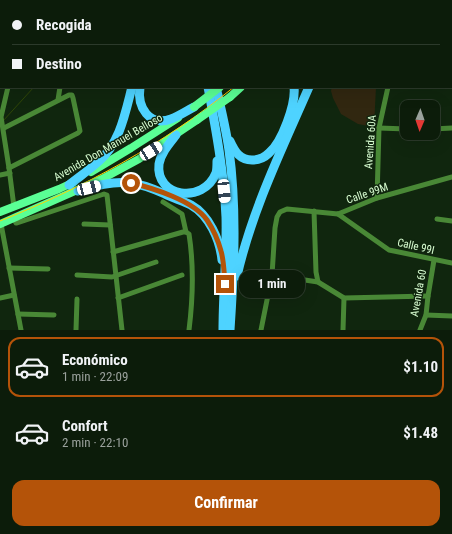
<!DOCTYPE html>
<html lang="es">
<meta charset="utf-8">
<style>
:root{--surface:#0c1c0a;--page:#1a2918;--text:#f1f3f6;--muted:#9aa19c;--line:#2c3a2b;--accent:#b45309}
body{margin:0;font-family:"Roboto Condensed",sans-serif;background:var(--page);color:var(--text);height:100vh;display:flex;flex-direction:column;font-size:15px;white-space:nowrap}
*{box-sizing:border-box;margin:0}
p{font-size:13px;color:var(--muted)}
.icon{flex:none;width:22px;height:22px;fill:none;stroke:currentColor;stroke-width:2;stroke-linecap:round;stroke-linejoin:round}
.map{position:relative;height:330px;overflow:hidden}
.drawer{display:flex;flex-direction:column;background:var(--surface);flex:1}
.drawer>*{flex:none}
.guide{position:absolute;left:0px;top:0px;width:452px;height:88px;box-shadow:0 4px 16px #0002,0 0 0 1px var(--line);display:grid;align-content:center;height:88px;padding:0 12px;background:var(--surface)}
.needle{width:26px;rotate:182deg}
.tools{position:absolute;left:400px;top:100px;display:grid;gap:8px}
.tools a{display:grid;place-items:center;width:40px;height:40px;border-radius:8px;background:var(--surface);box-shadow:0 4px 16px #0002,0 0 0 1px var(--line);font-size:20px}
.end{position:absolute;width:18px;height:18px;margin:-9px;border:5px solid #b45309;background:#fff;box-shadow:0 0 0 2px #fff}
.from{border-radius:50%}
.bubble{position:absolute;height:28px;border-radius:12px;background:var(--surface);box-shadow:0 4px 16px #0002,0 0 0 1px var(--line);font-size:13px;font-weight:700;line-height:28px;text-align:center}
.car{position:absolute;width:12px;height:24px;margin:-12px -6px;border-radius:5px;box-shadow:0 0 3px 1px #0007;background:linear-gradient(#fff 24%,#345 0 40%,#fff 0 76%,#345 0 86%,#fff 0)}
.guide b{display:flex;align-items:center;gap:14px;height:38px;font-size:15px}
.guide b+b{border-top:1px solid var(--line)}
.guide i{width:10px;height:10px;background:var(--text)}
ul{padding:7px 0 0;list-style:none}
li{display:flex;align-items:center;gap:12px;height:60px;margin:0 8px 6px;padding:0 4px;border:2px solid transparent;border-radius:12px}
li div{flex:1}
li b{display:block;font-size:15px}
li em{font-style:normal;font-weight:700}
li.on{border-color:var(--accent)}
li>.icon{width:36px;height:36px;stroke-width:1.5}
.cta{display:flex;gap:8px;margin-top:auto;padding:8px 12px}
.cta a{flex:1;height:46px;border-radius:12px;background:var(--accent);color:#fff;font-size:16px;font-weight:700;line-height:46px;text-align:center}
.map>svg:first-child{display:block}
</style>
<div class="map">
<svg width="452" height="330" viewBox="0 0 452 330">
<rect width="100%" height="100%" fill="#10260e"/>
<!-- green -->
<polygon fill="#312710" points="332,87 376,87 374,127 358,124 341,114 333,98 331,91"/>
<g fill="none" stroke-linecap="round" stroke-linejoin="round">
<!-- stream -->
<g stroke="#2f4607" stroke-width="1">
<polyline points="73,1 73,0"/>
<polyline points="3,121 34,87"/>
</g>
<!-- river -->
<g stroke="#2f4607" stroke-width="7">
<polyline points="18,1 18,0"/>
<polyline points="0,59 1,58"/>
</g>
<!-- street -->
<g stroke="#498836" stroke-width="5">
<polyline points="39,0 39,1"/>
<polyline points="122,1 122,0"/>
<polyline points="396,1 396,0"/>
<polyline points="0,80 1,81"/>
<polyline points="8,87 1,117 9,168 14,207"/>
<polyline points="58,100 60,87"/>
<polyline points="4,128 69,95 72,95 73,98 80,131 78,133 9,168"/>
<polyline points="379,128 407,129"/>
<polyline points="433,129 452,128"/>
<polyline points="0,175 10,173"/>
<polyline points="377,198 379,128 388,87"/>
<polyline points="163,202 182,214 186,232"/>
<polyline points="314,211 316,272 318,282"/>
<polyline points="338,214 389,250 452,263"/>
<polyline points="14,218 16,223 17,223 104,194 107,195 122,330"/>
<polyline points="437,219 452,221"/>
<polyline points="1,224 21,330"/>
<polyline points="84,224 110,225"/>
<path d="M 113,252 L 183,232 L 186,232 L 189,234 C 194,266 193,298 189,330"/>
<polyline points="9,268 48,269"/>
<polyline points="77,275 112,277 156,262"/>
<polyline points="272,275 318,282 344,298 428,296"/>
<polyline points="0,298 14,295"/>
<polyline points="118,298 182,275"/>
<polyline points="18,314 54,315"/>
<polyline points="426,315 452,316"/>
<polyline points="76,330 77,299"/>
<polyline points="261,330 272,275 275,228 277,217 280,212 287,209 338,214 377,198 452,177"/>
<polyline points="343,330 344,298"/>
<polyline points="420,330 426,315 428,296 434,260"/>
</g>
<!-- primary -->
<g stroke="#5aff95" stroke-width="8">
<polyline points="314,1 315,0"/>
<polyline points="331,1 332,0"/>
<polyline points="230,97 241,87"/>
<polyline points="91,172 131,148 178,118"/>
<polyline points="0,212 59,189 74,182"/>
<polyline points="0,224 102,179 139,159 197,120"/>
</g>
<!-- highway -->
<g stroke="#4ed3ff" stroke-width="9">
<polyline points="183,0 183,1"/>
<polyline points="193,0 193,1"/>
<polyline points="267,0 273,1"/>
<polyline points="155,1 155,0"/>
<polyline points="277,1 297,0"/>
<polyline points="346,1 347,0"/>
<path d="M 140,87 C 137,107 149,127 171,119 C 179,116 186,111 194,107"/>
<path d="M 208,87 C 216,130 224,173 226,217 C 227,255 223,292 223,330"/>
<path d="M 216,87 C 221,108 226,129 229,150 C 237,209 234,270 230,330"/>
<path d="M 176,135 C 169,144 161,153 159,164 C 155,197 203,205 216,173 C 217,170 217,165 217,161"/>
<path d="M 230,141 C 235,152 240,160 252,160 C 259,160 264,158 269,153 C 282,142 296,104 294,87"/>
<path d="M 69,185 C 79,177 89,170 98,162 C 120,143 125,114 132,87"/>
<path d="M 78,191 C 95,186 112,181 130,183 C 142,184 154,189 165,194 C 173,198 183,201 191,205 C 209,215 220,240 222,260"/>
<path d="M 237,276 C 252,210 282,149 309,87"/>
</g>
<!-- tram -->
<g stroke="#fed300" stroke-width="1">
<polyline points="321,1 322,0"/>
<path d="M 0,221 C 83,188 164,144 234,87"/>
</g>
<!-- primary-bridge -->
<g stroke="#5aff95" stroke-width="8">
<polyline points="194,107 220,87"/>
<polyline points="197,120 230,97"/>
</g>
</g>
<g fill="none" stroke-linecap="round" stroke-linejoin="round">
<!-- route -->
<path stroke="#b45309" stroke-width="5" d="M 131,183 C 153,188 194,201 207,220 C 213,229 218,240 221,251 C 224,261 224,273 225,284"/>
</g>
<g text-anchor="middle" stroke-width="3" stroke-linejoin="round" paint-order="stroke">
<!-- street labels -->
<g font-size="11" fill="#daffd3" stroke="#10260e">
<text transform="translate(370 142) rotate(-86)" y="4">Avenida 60A</text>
<text transform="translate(108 147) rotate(-30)" y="4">Avenida Don Manuel Belloso</text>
<text transform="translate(367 193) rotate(-19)" y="4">Calle 99M</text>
<text transform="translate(416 246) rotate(13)" y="4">Calle 99I</text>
<text transform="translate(418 293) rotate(-80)" y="4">Avenida 60</text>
</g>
</g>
</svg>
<div class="tools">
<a><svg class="needle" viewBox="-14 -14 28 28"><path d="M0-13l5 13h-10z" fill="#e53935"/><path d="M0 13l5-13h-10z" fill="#9aa19c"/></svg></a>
</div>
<i class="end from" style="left:131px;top:183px"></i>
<i class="end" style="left:225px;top:284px"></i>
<div class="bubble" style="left:239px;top:270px;width:66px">1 min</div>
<i class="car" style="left:151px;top:151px;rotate:58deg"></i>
<i class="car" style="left:89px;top:188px;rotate:76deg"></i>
<i class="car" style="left:224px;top:191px;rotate:175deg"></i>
<div class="guide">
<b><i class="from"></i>Recogida</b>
<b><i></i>Destino</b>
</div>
</div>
<section class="drawer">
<ul>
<li class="on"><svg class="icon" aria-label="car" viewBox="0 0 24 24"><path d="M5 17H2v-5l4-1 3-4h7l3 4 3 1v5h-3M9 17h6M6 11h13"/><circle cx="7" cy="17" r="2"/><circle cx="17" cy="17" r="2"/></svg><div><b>Económico</b><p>1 min · 22:09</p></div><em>$1.10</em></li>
<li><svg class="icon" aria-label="car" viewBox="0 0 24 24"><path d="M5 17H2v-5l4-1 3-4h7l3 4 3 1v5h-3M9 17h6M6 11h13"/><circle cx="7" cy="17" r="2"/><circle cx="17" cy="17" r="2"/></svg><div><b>Confort</b><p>2 min · 22:10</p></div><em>$1.48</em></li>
</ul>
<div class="cta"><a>Confirmar</a></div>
</section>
